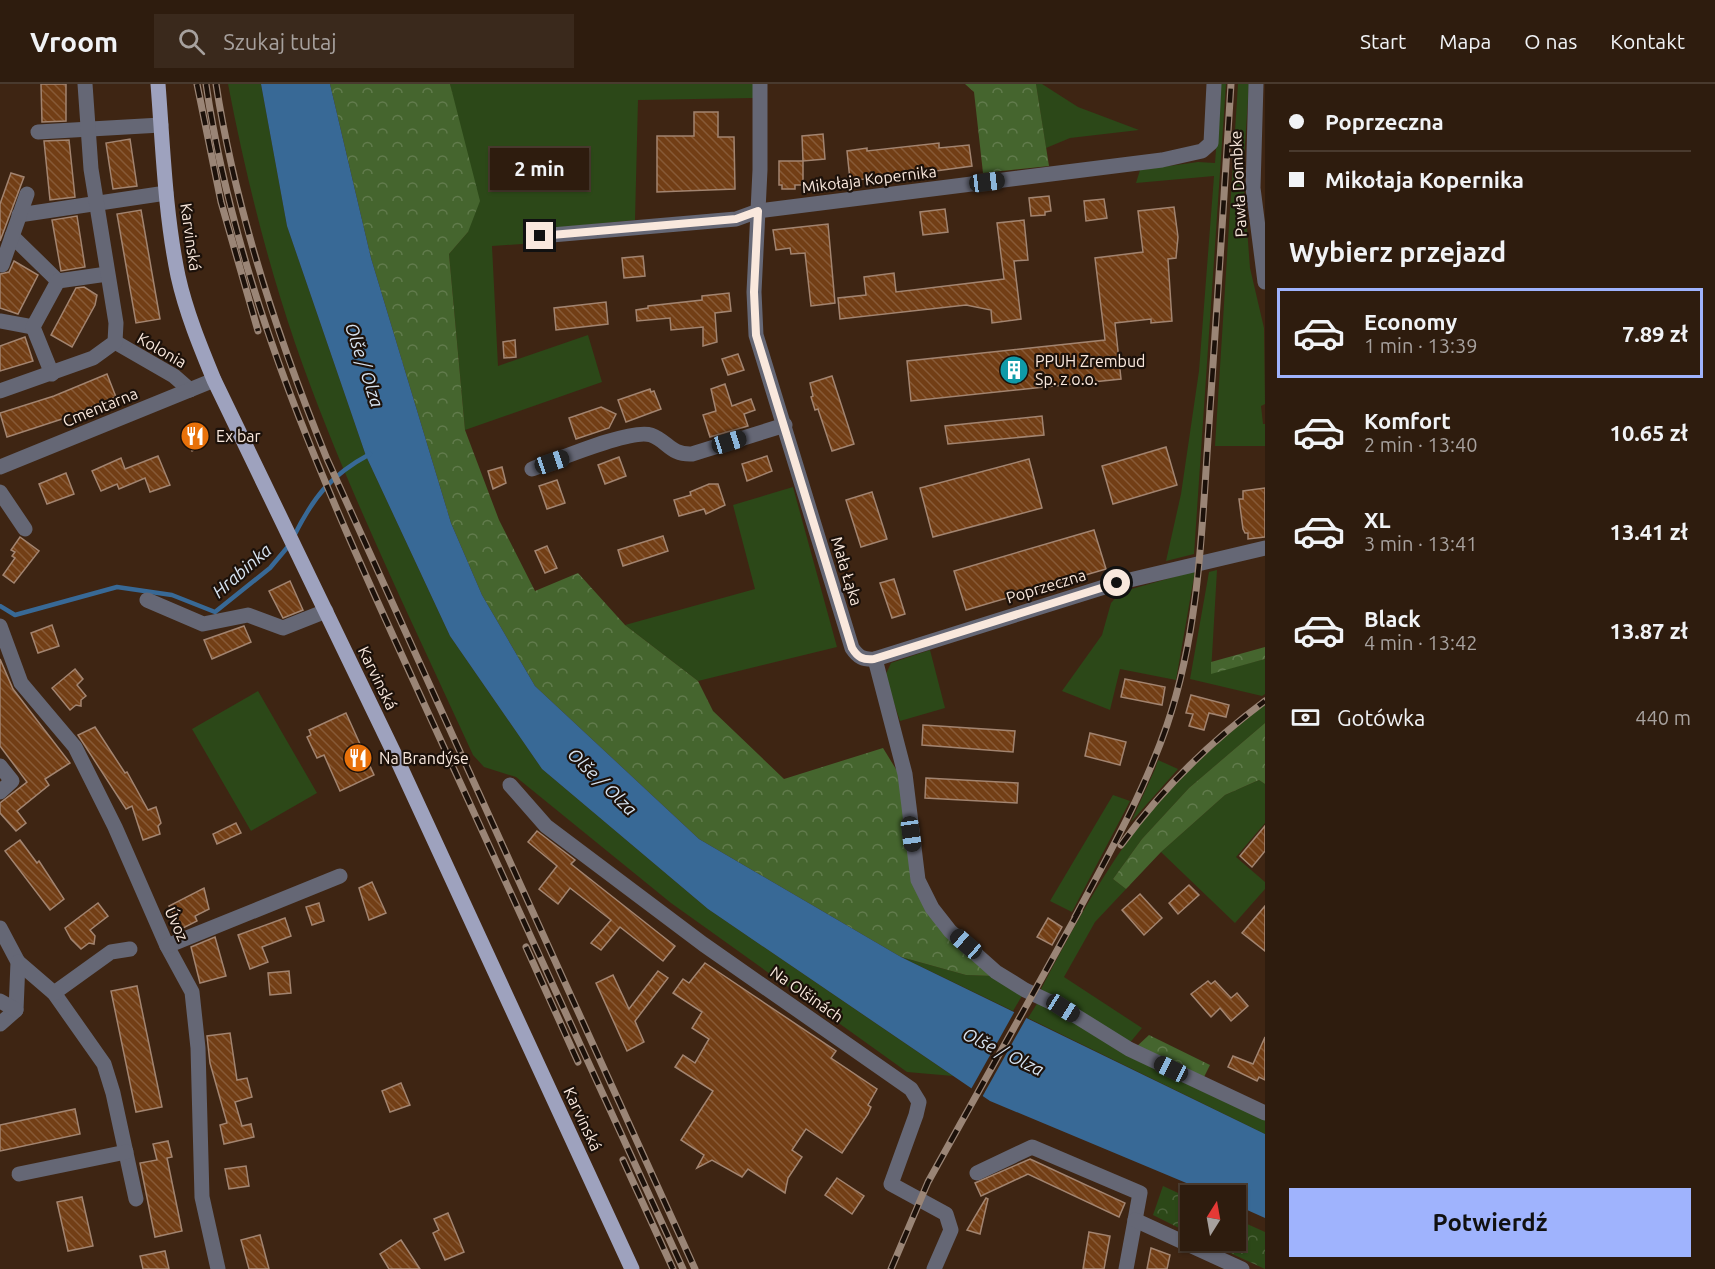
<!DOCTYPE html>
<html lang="pl">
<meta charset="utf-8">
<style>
:root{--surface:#2e1c0e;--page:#3a291c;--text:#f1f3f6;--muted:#a7a19e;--line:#493a2e;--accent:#9fb3fd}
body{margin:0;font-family:Ubuntu,sans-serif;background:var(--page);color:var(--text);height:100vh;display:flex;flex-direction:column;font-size:22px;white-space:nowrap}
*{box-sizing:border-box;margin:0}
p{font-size:20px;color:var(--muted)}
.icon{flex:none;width:33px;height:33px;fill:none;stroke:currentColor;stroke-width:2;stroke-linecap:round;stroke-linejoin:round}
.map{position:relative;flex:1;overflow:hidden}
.panel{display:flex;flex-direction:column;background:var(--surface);width:450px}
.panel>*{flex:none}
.banner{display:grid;align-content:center;height:132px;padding:0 24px;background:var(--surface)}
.needle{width:39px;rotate:11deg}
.fabs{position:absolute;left:1180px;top:1101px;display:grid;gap:12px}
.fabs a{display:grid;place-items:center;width:66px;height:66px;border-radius:0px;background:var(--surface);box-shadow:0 2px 4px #0004,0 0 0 2px var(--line);font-size:30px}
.end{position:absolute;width:27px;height:27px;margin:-14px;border:8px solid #f9e8dd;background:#111;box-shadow:0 0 0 3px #111}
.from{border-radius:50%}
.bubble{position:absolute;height:42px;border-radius:0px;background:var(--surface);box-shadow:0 2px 4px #0004,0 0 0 2px var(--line);font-size:20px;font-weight:700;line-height:42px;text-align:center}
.car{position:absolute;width:18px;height:36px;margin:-18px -9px;border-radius:8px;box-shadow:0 0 4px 2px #0007;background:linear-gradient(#222 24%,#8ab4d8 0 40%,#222 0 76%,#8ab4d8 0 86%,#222 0)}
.banner b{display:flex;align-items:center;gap:21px;height:57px;font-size:22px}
.banner b+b{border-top:2px solid var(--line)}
.banner i{width:15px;height:15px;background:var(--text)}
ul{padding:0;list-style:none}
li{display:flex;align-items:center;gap:18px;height:90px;margin:0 12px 9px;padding:0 12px;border:3px solid transparent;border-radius:0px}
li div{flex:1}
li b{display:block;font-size:22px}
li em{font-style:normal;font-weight:700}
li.on{border-color:var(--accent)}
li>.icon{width:54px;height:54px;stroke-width:1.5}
h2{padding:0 24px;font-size:27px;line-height:72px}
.pay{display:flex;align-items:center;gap:15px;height:66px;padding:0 24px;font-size:22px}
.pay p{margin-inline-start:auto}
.button{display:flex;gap:12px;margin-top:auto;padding:12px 24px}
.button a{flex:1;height:69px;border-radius:0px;background:var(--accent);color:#111;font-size:24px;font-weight:700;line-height:69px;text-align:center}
header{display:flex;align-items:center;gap:36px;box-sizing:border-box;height:84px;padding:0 30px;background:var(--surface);border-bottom:2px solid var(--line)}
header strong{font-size:28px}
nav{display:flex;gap:33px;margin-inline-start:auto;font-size:21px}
.search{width:420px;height:54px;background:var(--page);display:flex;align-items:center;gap:15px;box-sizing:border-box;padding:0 21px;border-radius:0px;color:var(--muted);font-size:22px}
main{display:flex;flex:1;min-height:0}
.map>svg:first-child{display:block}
</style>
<header>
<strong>Vroom</strong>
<div class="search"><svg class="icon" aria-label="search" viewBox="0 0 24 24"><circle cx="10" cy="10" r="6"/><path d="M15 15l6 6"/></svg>Szukaj tutaj</div>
<nav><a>Start</a><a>Mapa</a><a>O nas</a><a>Kontakt</a></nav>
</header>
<main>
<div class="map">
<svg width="1265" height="1185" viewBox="0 0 1265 1185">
<defs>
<pattern id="forest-crowns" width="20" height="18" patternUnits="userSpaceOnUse" patternTransform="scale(1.5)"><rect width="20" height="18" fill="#45652e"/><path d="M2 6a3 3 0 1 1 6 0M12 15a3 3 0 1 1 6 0" fill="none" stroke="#617b4c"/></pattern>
<pattern id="park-crowns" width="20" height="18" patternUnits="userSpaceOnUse" patternTransform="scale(1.5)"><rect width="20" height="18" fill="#2c4818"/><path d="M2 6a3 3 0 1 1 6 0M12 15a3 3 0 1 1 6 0" fill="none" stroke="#4b6239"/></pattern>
<pattern id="building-back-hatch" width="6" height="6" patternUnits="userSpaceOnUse" patternTransform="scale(1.5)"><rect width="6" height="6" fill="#723e15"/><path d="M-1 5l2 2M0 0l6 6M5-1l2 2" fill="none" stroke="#875a37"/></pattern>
</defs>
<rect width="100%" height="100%" fill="#3e2513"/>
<!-- green -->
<g fill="#2c4818">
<path d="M 228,0 L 261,0 L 287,142 L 366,372 L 450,552 L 542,685 L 708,825 L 953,992 L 907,988 L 671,819 L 516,693 L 484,683 L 473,671 C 411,535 344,400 295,259 C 266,174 245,88 228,0 Z"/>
<polygon points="450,0 753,0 753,14 638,16 635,136 534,146 536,159 492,162 498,282 588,251 602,298 465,346 449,170 468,148 462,56"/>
<polygon points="1036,0 1042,0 1078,23 1139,46 1070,54 1046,64"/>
<polygon points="1221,0 1226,0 1194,470 1166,477 1181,410 1199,287 1214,92 1136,99 1140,86 1198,78 1215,79"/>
<polygon points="1238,0 1249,0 1243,91 1250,184 1264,244 1265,320 1261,322 1263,340 1265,340 1265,362 1215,362"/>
<polygon points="793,403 837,563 698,597 625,541 755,505 733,421"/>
<polygon points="1217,486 1211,589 1265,575 1265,610 1262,612 1190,595 1209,488"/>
<polygon points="1195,487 1176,596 1120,585 1110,626 1062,607 1102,551 1111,519 1121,508"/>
<polygon points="930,566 945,624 900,637 885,592 891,579"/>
<polygon points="258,607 317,709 251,747 192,645"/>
<path d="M 1265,620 L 1265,639 L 1189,704 L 1142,755 L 1113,795 L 1126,805 L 1095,838 L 1064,893 L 1142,944 L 1128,961 L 1041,905 C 1080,832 1118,758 1176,699 C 1204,670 1234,645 1265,620 Z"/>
<polygon points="1158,676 1178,685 1131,738 1155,685"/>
<polygon points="1259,696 1265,700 1265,739 1236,773 1265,798 1265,805 1235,839 1161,768 1225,711"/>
<polygon points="1113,711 1130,717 1072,828 1050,817"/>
<polygon points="901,873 966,891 994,892 1023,910 1013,927"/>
<polygon points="1038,918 1265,1033 1265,1050 1028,934"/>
</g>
<!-- forest -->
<g fill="url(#forest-crowns)">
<polygon points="330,0 450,0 480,117 468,148 449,170 465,346 499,436 535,507 578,489 625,541 698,597 713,627 784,695 883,664 899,690 914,795 994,892 966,891 901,873 699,755 535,602 482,511 451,439 371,174"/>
<polygon points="965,0 1036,0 1049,82 983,89 974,8"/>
<polygon points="1265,563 1265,575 1211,590 1211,578"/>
<polygon points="1265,639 1265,700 1259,696 1225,711 1161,768 1126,805 1113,795 1142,755 1189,704"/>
<polygon points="1149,951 1210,981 1202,997 1135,964"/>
</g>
<!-- park -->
<g fill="url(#park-crowns)">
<polygon points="1163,1102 1191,1115 1191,1150 1153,1131"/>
<polygon points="1236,1135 1265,1148 1265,1185 1204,1157 1236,1156"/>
</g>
<!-- water -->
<polygon fill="#386996" points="261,0 330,0 371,174 451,439 482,511 535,602 699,755 901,873 1265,1050 1265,1134 1236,1121 1236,1112 1215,1111 990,1017 708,825 542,685 450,552 366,372 287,142"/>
<!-- pier -->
<polygon fill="#3e2513" points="1016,925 1028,931 981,1015 970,1007"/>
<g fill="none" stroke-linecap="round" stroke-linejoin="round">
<!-- stream -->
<g stroke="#386996" stroke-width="4.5">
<path d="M 294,452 C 314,412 331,391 370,370"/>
<polyline points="0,522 15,531 117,503 172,511 215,528 270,484 291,459"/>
</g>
</g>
<!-- building -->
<g fill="url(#building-back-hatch)" stroke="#a28470" stroke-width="1.5">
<polygon points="41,0 66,0 66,37 42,38"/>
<polygon points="694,28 718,28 718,53 734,53 735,105 657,108 657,52 694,52"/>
<polygon points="823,50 825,75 803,77 802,52"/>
<polygon points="130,55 137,102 113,105 106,59"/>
<polygon points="69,56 75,113 50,116 44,57"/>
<polygon points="939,59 939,64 969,61 972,82 928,88 920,86 886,94 850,96 847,67 867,64 867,67"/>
<polygon points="779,77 803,77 803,101 795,101 795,105 782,105 782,101 779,101"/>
<polygon points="11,89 24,93 0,157 0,120"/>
<polygon points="1049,112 1051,127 1045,128 1045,131 1031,132 1029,114"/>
<polygon points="1104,115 1107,134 1086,137 1084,117"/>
<polygon points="1174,123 1178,153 1176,174 1168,175 1172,237 1151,239 1151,235 1115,239 1121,295 911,317 907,277 1105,256 1095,174 1143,168 1138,127"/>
<polygon points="945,125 948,148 923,151 920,128"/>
<polygon points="141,126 160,235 136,239 117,130"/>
<polygon points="77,132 85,183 61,187 52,136"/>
<polygon points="1024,136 1028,176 1014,177 1021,235 992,239 991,226 966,221 840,235 838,214 866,211 864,193 894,189 896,208 1004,195 997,139"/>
<polygon points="828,140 835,219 811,222 805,169 791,170 790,164 776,166 773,146"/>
<polygon points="643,172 645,192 624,194 622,174"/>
<polygon points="14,177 38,191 18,230 0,224 0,190 9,188"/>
<polygon points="84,203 97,211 95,221 72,263 51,251 76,204"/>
<polygon points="729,209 731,227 715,229 717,258 703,262 703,243 671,246 670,234 637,237 636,226 648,224 648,222 702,216 702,212"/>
<polygon points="606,218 608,240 556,246 554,224"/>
<polygon points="25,253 33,277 0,287 0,262"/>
<polygon points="515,256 516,273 504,274 503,258"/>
<polygon points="738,270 744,286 728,291 722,275"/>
<polygon points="107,290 116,313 62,335 7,353 0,329 54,312"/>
<polygon points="832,292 854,360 832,367 818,325 815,326 811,313 813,312 810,299"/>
<polygon points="725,300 732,322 751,315 755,326 744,330 748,342 710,353 703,331 716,327 711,305"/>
<polygon points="650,305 651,308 654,307 661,325 626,338 618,316"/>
<polygon points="601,323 616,330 609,344 576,355 569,334"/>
<polygon points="1042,332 1044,351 948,360 945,342"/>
<polygon points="198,340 207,359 192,367 183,348"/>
<polygon points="1166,363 1177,401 1113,420 1102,382"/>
<polygon points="158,372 170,401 150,408 145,394 119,405 117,400 101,407 92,387 121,374 125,385"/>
<polygon points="767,372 772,387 747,397 742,380"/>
<polygon points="619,373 626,392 605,400 598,381"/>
<polygon points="1029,375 1042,424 933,453 920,404"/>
<polygon points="502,383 506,399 493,405 488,387"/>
<polygon points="66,389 74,410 47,420 39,400"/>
<polygon points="557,396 565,419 547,425 539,402"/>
<polygon points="709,400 718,400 725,421 706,430 704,425 679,432 674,416 691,411 690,408"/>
<polygon points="1265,404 1265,453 1248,455 1248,449 1245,449 1243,445 1239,415 1243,415 1243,407"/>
<polygon points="872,408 887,455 861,463 846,416"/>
<polygon points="1094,446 1106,485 966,526 954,487"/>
<polygon points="663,452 668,467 623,482 618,466"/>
<polygon points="20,453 39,467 14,499 3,491 15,474 12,472 15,468 11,466"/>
<polygon points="547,462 557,484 545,489 535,467"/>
<polygon points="894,495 905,530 892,534 880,499"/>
<polygon points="290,497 303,526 283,534 269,507"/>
<polygon points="52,541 59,562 38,569 31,549"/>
<polygon points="244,542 251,558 212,575 204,556"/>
<polygon points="0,575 13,605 70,679 45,695 49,701 17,727 26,739 16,747 0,729 0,719 27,698 0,662"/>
<polygon points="75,585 83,595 77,601 86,612 81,616 81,622 76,621 70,626 52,604"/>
<polygon points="1125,595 1165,603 1162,621 1121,613"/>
<polygon points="1191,611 1229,621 1226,633 1209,629 1204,646 1189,642 1193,630 1186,629"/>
<polygon points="346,629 374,691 340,707 324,671 317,674 307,653 311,651 309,646"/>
<polygon points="923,641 1015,647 1013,668 922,661"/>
<polygon points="95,643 125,689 127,688 148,726 156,723 161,739 158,742 160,750 143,756 132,722 126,725 78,651"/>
<polygon points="1090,649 1126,658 1120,681 1085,672"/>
<polygon points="926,694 1018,699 1017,719 925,714"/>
<polygon points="236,739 241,749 217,760 213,750"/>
<polygon points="1265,742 1265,767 1252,783 1240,772"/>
<polygon points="537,747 575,776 571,780 675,862 663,877 620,843 601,866 591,859 611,836 570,804 558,820 539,805 557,782 528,758"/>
<polygon points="20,756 37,779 39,777 64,815 50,826 5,767"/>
<polygon points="372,798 386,829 369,836 359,804"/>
<polygon points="1189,801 1199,811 1178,830 1169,819"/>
<polygon points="204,804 209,825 195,832 197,837 181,845 169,822"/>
<polygon points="1140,810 1162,834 1144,851 1122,826"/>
<polygon points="98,819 108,832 90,846 95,852 94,860 89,859 81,865 71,855 65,844"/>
<polygon points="319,819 324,837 312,841 306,823"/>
<polygon points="1265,822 1265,867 1242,849"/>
<polygon points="285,834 291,852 262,863 268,878 250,885 238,851"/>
<polygon points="1048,834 1062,843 1052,861 1037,853"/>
<polygon points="215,853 226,892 200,899 191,863"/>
<polygon points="705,879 836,967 831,974 877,1005 868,1021 871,1023 868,1030 842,1069 806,1045 792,1066 802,1073 788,1094 785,1109 748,1085 742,1093 712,1076 697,1084 704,1071 681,1056 713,1007 675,983 683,971 695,979 709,955 692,944 702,928 673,909 683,895 689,899"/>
<polygon points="289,887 291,909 270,911 268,889"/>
<polygon points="658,887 668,894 635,937 644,958 627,967 596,899 613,891 629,925"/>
<polygon points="1208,897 1211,900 1215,897 1231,914 1237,909 1248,922 1231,937 1220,924 1211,933 1191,910"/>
<polygon points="137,902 162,1023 136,1028 111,907"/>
<polygon points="230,949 237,996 247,994 252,1013 235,1018 242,1042 251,1040 254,1053 224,1060 220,1041 227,1039 210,979 207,952"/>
<polygon points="1265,953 1265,996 1259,993 1257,997 1228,983 1233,972 1253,980"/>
<polygon points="401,999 410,1021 390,1028 382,1007"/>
<polygon points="75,1025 80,1050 0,1067 0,1041"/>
<polygon points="168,1057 172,1073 167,1074 182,1147 155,1153 140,1079 157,1076 153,1060"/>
<polygon points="1030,1075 1125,1119 1119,1133 1028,1090 981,1112 975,1099"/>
<polygon points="246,1082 249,1102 229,1105 225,1085"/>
<polygon points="837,1094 864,1112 852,1130 825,1111"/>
<polygon points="82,1113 93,1162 68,1167 57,1118"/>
<polygon points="986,1114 988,1115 980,1150 967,1146"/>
<polygon points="448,1129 464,1168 445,1176 433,1149 439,1146 434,1135"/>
<polygon points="1089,1148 1110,1152 1104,1185 1083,1185"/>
<polygon points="260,1151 269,1185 249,1185 241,1156"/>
<polygon points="401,1156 420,1185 389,1185 380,1170"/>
<polygon points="1151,1164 1170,1171 1167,1185 1147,1185"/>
<polygon points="165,1167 169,1185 143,1185 140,1172"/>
</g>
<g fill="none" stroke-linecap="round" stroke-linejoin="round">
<!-- minor -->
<g stroke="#656775" stroke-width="15">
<path d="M 760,0 L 760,86 L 754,208 L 756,251 L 852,564 C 858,573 863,576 875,575 L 1117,499 L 1265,464"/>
<polyline points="1256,0 1253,104 1265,198"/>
<polyline points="38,48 161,41"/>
<polyline points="19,131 166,109"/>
<polyline points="12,152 58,197"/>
<polyline points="540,152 736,135 758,127 1162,76 1202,67 1211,59 1214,0"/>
<polyline points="2,181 27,110"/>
<polyline points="0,237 33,243"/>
<polyline points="115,258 174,292 190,306"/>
<polyline points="52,290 33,243 58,197 107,190"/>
<polyline points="0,307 93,274 115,258 116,239 91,85 85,0"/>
<polyline points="0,383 214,296"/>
<path d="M 532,385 C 555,377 631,344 651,351 C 668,357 670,371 692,370 L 785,341"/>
<polyline points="0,408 25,445"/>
<polyline points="147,516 203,540 248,531 283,544 326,527"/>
<polyline points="0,542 21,599 75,663 115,743 167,862 192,908 198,964 202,1113 218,1185"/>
<polyline points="875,575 905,690 918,796 932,824 950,847 996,888 1025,906 1063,924 1129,965 1265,1029"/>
<polyline points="0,682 12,697 0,708"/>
<polyline points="510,701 546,742 703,860 911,1005 919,1018 916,1031 891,1100 946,1130 951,1146 934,1185"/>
<polyline points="0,844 18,878 16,926 0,940"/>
<polyline points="167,862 340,792"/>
<polyline points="18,878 54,909 104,980 113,1009 136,1115"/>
<polyline points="54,909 111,868 130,865"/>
<polyline points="0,917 16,926"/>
<polyline points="977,1089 1032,1063 1140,1109 1126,1185"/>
<polyline points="19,1090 126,1068"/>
<polyline points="1135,1136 1242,1185"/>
</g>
<!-- major -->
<path stroke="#9ea2be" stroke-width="15" d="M 158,0 C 163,64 165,129 178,192 C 186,228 200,262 214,296 L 394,669 L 632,1185"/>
<!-- rail casing -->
<g stroke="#9a8576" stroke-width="7">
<g id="rail">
<polyline points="197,0 221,118 258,247"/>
<path d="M 206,0 C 239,225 338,431 431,635 C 515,818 599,1002 683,1185"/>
<path d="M 216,0 C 236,129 278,255 327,375 L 695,1185"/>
<path d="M 1121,761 C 1161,706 1210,658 1265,617"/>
<path d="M 1075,833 C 1109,770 1144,708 1167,641 C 1200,544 1202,441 1209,340 C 1217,227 1224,113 1231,0"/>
<polyline points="526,863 578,978"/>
<polyline points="623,1076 673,1185"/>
<polyline points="891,1185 928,1098 1079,827"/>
</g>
</g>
<!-- rail -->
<use href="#rail" stroke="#1c110a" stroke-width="4.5" stroke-dasharray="14" stroke-linecap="butt"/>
</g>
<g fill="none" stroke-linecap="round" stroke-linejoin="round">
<!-- route -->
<path stroke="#f9e8dd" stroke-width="8" d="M 540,152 L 736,135 L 758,127 L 754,208 L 756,251 L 852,564 C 858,574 863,576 874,575 L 1117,499"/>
</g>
<!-- icons -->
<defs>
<g id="building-disc" transform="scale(1.5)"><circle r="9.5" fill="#0f9aa8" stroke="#1c110a"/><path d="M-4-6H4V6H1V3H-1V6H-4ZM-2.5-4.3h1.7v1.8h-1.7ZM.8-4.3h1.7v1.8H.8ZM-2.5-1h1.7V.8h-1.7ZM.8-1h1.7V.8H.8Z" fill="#fff"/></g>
<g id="restaurant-disc" transform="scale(1.5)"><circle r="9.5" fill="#e8710a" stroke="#1c110a"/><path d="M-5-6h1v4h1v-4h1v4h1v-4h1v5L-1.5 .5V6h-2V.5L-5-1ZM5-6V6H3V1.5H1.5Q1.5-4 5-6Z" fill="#fff"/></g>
</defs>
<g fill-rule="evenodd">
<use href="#building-disc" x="1014" y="286"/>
<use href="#restaurant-disc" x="195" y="352"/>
<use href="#restaurant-disc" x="358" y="674"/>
</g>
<g text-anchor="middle" stroke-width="4.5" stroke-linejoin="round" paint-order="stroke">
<!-- street labels -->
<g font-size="16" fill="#f9e8dd" stroke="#1c110a">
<text transform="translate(869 95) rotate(-7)" y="6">Mikołaja Kopernika</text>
<text transform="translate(1238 100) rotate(-93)" y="6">Pawła Dombke</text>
<text transform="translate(191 153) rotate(82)" y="6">Karvinská</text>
<text transform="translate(162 266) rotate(30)" y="6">Kolonia</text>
<text transform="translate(100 323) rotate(-22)" y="6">Cmentarna</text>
<text transform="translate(847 487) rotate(73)" y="6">Mała Łąka</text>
<text transform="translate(1046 502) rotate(-17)" y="6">Poprzeczna</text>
<text transform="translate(378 594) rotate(64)" y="6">Karvinská</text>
<text transform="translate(177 840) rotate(66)" y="6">Úvoz</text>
<text transform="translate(807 910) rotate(35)" y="6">Na Olšinách</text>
<text transform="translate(583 1035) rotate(65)" y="6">Karvinská</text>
</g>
<!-- poi labels -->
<g font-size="16" fill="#f9e8dd" stroke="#1c110a" text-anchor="start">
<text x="1035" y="283">PPUH Zrembud<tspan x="1035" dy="18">Sp. z o.o.</tspan></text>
<text x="216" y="358">Ex bar</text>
<text x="379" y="680">Na Brandýse</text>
</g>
<!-- water labels -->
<g font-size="18" font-style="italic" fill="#d7e4f2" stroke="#1c110a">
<text transform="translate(364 281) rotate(72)" y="6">Olše / Olza</text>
<text transform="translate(242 487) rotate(-41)" y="6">Hrabinka</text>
<text transform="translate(602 698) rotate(44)" y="6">Olše / Olza</text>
<text transform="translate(1003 968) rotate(26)" y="6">Olše / Olza</text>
</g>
</g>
</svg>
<div class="fabs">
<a><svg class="needle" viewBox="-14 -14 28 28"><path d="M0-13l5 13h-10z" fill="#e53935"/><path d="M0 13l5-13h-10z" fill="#a7a19e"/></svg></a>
</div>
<i class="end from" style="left:1117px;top:499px"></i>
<i class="end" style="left:540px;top:152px"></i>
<div class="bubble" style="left:490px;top:64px;width:99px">2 min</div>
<i class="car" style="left:987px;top:98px;rotate:83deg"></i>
<i class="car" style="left:729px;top:358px;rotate:73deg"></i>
<i class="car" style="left:552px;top:378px;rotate:71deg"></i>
<i class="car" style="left:911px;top:750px;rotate:172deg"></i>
<i class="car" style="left:966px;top:860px;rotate:311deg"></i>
<i class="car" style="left:1063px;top:924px;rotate:122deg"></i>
<i class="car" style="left:1171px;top:985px;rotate:296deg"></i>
</div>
<section class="panel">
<div class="banner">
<b><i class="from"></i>Poprzeczna</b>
<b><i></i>Mikołaja Kopernika</b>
</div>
<h2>Wybierz przejazd</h2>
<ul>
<li class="on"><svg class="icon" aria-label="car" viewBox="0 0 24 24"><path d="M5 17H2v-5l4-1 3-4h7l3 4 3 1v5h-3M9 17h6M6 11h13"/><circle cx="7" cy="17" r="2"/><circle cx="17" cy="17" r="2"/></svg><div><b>Economy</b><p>1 min · 13:39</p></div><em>7.89 zł</em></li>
<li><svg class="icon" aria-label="car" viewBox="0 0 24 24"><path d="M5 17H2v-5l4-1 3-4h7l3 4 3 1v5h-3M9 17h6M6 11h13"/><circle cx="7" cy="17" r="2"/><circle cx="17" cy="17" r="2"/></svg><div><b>Komfort</b><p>2 min · 13:40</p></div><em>10.65 zł</em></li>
<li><svg class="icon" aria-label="car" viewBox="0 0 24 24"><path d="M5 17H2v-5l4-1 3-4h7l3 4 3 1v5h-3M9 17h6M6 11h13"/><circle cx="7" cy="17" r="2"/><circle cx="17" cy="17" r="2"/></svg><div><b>XL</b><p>3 min · 13:41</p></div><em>13.41 zł</em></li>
<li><svg class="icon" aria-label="car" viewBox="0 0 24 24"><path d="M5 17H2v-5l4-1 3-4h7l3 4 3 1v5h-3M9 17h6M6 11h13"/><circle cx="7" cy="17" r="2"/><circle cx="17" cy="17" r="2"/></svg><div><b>Black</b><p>4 min · 13:42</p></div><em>13.87 zł</em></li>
</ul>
<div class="pay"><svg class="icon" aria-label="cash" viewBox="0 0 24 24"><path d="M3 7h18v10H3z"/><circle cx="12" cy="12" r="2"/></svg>Gotówka<p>440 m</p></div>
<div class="button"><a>Potwierdź</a></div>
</section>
</main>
